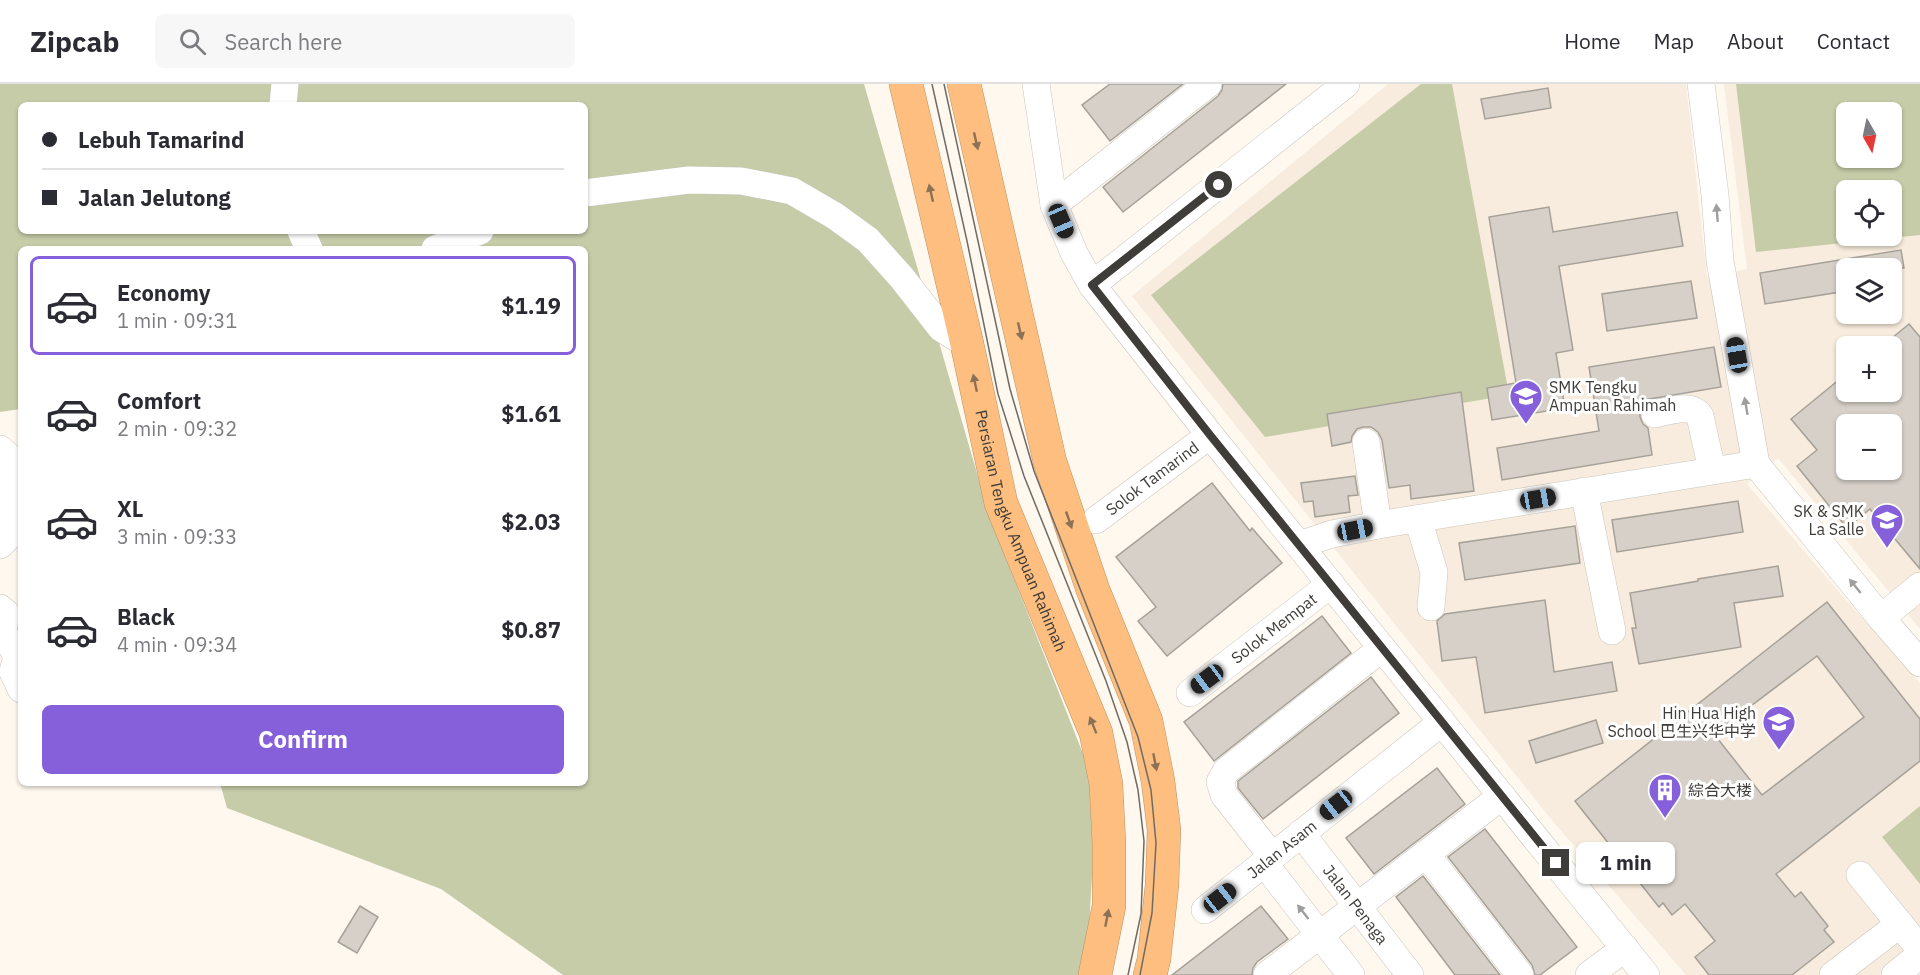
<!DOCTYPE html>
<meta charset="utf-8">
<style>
:root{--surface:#fff;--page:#f7f7f7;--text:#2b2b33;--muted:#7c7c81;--line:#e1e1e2;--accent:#865fda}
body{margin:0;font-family:"IBM Plex Sans","Noto Sans SC",sans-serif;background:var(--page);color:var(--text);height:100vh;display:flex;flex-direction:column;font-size:22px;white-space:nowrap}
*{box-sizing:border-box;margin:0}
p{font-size:20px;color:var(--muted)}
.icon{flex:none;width:33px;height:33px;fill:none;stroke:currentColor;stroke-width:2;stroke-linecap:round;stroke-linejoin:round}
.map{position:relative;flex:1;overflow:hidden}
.drawer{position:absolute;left:18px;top:162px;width:570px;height:540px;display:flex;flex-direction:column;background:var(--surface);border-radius:9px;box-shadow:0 2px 4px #0004}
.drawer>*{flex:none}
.banner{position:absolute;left:18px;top:18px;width:570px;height:132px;border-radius:9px;box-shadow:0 2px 4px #0004;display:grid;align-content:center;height:132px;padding:0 24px;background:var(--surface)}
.needle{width:39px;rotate:171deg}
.controls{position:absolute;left:1836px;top:18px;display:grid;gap:12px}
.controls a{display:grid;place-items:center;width:66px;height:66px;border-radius:9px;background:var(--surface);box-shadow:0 2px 4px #0004;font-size:30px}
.end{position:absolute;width:27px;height:27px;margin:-14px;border:8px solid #3f3d39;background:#fff;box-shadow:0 0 0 3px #fff}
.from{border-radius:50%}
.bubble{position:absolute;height:42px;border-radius:9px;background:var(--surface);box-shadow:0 2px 4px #0004;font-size:20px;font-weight:700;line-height:42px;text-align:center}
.car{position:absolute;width:18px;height:36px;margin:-18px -9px;border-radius:8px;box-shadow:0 0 4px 2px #0007;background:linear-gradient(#222 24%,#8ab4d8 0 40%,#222 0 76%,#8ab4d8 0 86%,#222 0)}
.banner b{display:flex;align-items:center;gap:21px;height:57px;font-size:22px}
.banner b+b{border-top:2px solid var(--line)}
.banner i{width:15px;height:15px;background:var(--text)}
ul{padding:10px 0 0;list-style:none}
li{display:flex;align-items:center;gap:18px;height:99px;margin:0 12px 9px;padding:0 12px;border:3px solid transparent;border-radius:9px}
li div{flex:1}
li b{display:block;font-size:22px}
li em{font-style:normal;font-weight:700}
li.active{border-color:var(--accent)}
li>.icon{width:54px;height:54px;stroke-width:1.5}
.button{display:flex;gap:12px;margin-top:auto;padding:12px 24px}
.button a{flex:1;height:69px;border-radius:9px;background:var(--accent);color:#fff;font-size:24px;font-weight:700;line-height:69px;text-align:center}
header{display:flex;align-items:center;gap:36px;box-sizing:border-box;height:84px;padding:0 30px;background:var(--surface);border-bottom:2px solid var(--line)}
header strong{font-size:28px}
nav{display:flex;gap:33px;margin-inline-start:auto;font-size:21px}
.search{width:420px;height:54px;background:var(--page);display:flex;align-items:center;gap:15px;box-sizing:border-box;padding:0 21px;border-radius:9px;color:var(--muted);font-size:22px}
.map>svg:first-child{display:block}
</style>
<header>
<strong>Zipcab</strong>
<div class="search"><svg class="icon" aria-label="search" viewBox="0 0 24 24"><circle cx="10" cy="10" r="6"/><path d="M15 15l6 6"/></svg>Search here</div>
<nav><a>Home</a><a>Map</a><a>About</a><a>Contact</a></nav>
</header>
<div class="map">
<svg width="1920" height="891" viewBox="0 0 1920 891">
<rect width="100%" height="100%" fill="#fef8ef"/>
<!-- built -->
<path fill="#f7ecdd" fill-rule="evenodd" d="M 1388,0 L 1686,0 L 1707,193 L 1747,185 L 1724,0 L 1920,0 L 1920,545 L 1778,374 L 1747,400 L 1839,508 L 1920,599 L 1920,857 L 1879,891 L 1686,891 L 1551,735 L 1132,212 ZM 1846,28 L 1892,28 L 1892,74 L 1846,74 ZM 1846,106 L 1892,106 L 1892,152 L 1846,152 ZM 1846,184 L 1892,184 L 1892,230 L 1846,230 ZM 1846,262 L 1892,262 L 1892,308 L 1846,308 ZM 1846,340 L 1892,340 L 1892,386 L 1846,386 Z"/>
<!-- green -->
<g fill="#c6cca8" fill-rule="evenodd">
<path d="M 0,0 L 864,0 L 981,403 L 1007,477 L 1089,685 L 1094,760 L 1087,875 L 1083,891 L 563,891 L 441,805 L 227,724 L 220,699 L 585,699 L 585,165 L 21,165 L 21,325 L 0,328 ZM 21,21 L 585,21 L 585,147 L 21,147 Z"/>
<polygon points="1421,0 1452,0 1509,311 1265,353 1151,211"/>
<path d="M 1736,0 L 1920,0 L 1920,151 L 1756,168 ZM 1846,28 L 1892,28 L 1892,74 L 1846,74 ZM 1846,106 L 1892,106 L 1892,152 L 1846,152 Z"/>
<polygon points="1920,722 1920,800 1882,753"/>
</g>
<!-- building -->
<g fill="#d6d0c8" stroke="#a6a198" stroke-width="1.5" fill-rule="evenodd">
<polygon points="1110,0 1183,0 1110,57 1082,21"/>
<polygon points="1223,0 1286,0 1123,128 1103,103 1218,12 1222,6"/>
<polygon points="1548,4 1551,24 1485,35 1481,15"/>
<polygon points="1549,123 1553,148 1677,128 1683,162 1559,182 1573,266 1556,269 1565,324 1492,336 1487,304 1516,299 1489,133"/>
<polygon points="1901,166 1904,184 1846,184 1846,207 1765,220 1760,189"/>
<polygon points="1691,197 1697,234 1607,247 1602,210"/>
<path d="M 1909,240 L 1920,253 L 1920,485 L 1870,425 L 1847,444 L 1797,382 L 1817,366 L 1791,335 L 1846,290 L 1846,308 L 1892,308 L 1892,254 ZM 1846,340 L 1892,340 L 1892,386 L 1846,386 Z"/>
<polygon points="1714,263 1721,303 1644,316 1644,319 1640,326 1640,333 1643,340 1648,344 1652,371 1502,396 1497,364 1599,347 1589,283"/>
<polygon points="1461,308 1474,407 1411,415 1410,401 1389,404 1382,356 1378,348 1371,343 1363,343 1357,345 1352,352 1351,358 1332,362 1327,330"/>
<polygon points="1355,392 1358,411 1348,412 1350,428 1315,433 1313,417 1304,418 1301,399"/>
<polygon points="1212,399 1250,447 1252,444 1282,479 1167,572 1138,537 1156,523 1116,473"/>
<polygon points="1738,417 1743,448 1617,468 1612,436"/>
<polygon points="1575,442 1580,479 1465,496 1459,459"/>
<polygon points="1778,482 1783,512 1734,519 1741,563 1639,580 1632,544 1636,544 1630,509 1698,497 1698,495"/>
<polygon points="1545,516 1554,588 1612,578 1617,607 1485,629 1476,573 1442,577 1437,537 1445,530"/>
<path d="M 1827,518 L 1920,635 L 1920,677 L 1776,790 L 1795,813 L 1801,808 L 1828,842 L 1824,846 L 1834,858 L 1792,891 L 1709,891 L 1695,873 L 1715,857 L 1685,820 L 1672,831 L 1663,819 L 1659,823 L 1575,717 ZM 1817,572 L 1864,633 L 1762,711 L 1714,650 Z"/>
<polygon points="1322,532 1351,569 1214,677 1184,638"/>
<polygon points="1371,593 1399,629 1263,735 1238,704 1238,697"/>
<polygon points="1596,636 1603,659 1536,679 1529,657"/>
<polygon points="1437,684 1465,720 1374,790 1346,754"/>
<polygon points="1485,745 1577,863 1540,891 1535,891 1532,881 1448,773"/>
<polygon points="1423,792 1500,891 1455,891 1396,813"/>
<polygon points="360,822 378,833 357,869 338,858"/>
<polygon points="1261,822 1288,855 1257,878 1253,884 1252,891 1172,891"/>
</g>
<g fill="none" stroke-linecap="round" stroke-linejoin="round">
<!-- minor casing -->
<g stroke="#cac4bc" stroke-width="28">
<g id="minor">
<polyline points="1036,0 1054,121 1074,169 1092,201 1210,351 1646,891"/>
<polyline points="1701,0 1715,111 1720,177 1756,380 1881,534 1920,579"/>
<polyline points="283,21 285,0"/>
<polyline points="585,109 689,96 741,97 792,107 835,132 868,156 902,194 941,244 967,260"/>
<polyline points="1054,121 1208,0"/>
<polyline points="301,147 309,165"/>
<polyline points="435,165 480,147"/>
<polyline points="1092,201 1346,0"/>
<path d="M 1655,330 C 1668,327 1691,319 1700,332 L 1712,386"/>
<polyline points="1366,358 1378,441"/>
<polyline points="0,365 8,372 10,409 7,454 0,461"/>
<polyline points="1584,407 1612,547"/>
<polyline points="1418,435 1434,488 1431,523"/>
<path id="s1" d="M 1096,436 L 1210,351"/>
<polyline points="1299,461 1332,450 1378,441 1756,380"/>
<polyline points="0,524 6,529 3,548 17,572 13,588 21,605"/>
<polyline points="1881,534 1920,502"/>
<path id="s2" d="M 1190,609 L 1331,500"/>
<path id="s3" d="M 1301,749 L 1410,891"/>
<polyline points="1426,770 1520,891"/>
<polyline points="1272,772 1224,711 1220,698 1226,687 1382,564"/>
<polyline points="1264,779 1351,891"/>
<polyline points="1860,791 1920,865"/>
<path id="s4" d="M 1205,826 L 1442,638"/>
<polyline points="1267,891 1502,712"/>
<polyline points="1589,891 1625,864"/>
<polyline points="1833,891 1900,840"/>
<polyline points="1895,891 1920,871"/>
</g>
</g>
<!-- highway casing -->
<g stroke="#ba9166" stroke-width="34">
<g id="highway">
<path id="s5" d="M 906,0 L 967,260 L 1001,419 L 1096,649 L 1106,700 L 1109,759 L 1109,822 L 1095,891"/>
<polyline points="964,0 1050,378 1093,506 1146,637 1158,697 1164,746 1162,801 1154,875 1150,891"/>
</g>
</g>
<!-- minor -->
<use href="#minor" stroke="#fff" stroke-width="27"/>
<!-- highway -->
<use href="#highway" stroke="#fdbe7f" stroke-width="33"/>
<!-- tram -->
<g stroke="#6e6b66" stroke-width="1.5">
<polyline points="932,0 967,157 998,310 1024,392 1106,597 1127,658 1138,706 1144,757 1141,830 1128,891"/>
<polyline points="944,0 1010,305 1034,387 1138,653 1151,706 1156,759 1152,829 1140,891"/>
</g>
</g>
<!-- one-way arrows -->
<defs><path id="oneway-solid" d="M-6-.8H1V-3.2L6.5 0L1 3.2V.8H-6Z" transform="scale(1.5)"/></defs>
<g fill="#8b7155">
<use href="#oneway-solid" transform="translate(976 57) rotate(77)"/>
<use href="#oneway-solid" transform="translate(931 109) rotate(-103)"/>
<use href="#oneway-solid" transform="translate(1020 247) rotate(77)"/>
<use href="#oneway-solid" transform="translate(975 299) rotate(-102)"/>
<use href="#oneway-solid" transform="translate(1069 436) rotate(71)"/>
<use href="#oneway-solid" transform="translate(1093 641) rotate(-112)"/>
<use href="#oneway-solid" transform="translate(1155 678) rotate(79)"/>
<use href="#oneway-solid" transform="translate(1107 834) rotate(-79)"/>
</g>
<g fill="#9f9e9c">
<use href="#oneway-solid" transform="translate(1717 129) rotate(-95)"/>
<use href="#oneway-solid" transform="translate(1746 322) rotate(-100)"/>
<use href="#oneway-solid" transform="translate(1855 502) rotate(-129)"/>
<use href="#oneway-solid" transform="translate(1303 828) rotate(-128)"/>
</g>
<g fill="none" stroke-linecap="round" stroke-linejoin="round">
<!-- route -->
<polyline stroke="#3f3d39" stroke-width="8" points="1219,101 1092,201 1210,351 1556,779"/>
</g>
<!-- icons -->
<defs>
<g id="school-pin" transform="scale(1.725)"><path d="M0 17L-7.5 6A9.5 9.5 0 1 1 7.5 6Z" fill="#865fda" stroke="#fff"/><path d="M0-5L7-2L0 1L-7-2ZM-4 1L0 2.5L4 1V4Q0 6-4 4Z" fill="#fff"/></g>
<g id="building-pin" transform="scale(1.725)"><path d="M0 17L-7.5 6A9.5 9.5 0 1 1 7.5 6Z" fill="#865fda" stroke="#fff"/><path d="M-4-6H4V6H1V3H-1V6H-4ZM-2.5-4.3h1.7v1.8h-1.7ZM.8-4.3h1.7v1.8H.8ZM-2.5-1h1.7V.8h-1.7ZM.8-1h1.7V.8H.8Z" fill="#fff"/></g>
</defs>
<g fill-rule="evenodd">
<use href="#school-pin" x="1526" y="312"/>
<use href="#school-pin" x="1887" y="436"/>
<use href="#school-pin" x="1779" y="638"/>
<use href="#building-pin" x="1665" y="706"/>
</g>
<g text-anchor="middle" stroke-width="6" stroke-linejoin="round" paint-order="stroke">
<!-- poi labels -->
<g font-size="16" fill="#3f3d39" stroke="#fff" text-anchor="start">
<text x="1549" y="309">SMK Tengku<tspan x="1549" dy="18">Ampuan Rahimah</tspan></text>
<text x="1864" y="433" text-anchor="end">SK &amp; SMK<tspan x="1864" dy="18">La Salle</tspan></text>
<text x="1756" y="635" text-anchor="end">Hin Hua High<tspan x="1756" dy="18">School 巴生兴华中学</tspan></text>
<text x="1688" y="712">綜合大楼</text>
</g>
<!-- street labels -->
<g font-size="16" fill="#3f3d39" stroke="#fff">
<text dy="6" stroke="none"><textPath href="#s1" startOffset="70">Solok Tamarind</textPath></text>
<text dy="6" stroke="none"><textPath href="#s5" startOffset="462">Persiaran Tengku Ampuan Rahimah</textPath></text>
<text dy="6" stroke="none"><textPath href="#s2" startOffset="106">Solok Mempat</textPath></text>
<text dy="6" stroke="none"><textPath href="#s4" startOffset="98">Jalan Asam</textPath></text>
<text dy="6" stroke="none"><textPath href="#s3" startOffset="90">Jalan Penaga</textPath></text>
</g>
</g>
</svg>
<div class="controls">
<a><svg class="needle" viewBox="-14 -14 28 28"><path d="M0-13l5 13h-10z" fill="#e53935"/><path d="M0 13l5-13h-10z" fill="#7c7c81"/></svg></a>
<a><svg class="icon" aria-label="locate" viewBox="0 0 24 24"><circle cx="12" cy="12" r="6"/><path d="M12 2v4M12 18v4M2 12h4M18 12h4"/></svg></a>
<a><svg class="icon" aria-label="layers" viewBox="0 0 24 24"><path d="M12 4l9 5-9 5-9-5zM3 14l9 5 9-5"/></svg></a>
<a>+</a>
<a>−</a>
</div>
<i class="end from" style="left:1219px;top:101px"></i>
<i class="end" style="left:1556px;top:779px"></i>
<div class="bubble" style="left:1576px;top:758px;width:99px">1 min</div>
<i class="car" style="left:1061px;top:137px;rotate:157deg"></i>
<i class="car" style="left:1737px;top:271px;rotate:350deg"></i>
<i class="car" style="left:1538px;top:415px;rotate:80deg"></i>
<i class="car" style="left:1355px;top:446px;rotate:79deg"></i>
<i class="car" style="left:1207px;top:595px;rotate:233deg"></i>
<i class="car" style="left:1336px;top:721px;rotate:232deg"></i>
<i class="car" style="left:1220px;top:814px;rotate:52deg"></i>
<div class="banner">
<b><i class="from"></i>Lebuh Tamarind</b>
<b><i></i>Jalan Jelutong</b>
</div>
<section class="drawer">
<ul>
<li class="active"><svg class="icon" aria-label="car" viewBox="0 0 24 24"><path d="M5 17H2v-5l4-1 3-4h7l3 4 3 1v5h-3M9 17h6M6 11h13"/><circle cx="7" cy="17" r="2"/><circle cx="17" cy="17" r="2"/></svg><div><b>Economy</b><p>1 min · 09:31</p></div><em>$1.19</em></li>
<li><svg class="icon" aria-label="car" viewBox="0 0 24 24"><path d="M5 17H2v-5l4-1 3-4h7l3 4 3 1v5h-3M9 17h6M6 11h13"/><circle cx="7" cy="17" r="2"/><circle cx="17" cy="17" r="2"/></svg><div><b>Comfort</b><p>2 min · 09:32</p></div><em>$1.61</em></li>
<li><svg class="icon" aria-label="car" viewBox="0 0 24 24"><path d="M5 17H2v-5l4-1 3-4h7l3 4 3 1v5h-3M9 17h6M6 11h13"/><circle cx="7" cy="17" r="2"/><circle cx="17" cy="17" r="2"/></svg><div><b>XL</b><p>3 min · 09:33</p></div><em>$2.03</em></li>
<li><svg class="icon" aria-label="car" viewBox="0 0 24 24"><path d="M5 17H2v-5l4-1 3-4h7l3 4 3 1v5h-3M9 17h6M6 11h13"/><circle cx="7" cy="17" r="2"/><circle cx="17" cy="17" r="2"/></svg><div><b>Black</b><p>4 min · 09:34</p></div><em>$0.87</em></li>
</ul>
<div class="button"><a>Confirm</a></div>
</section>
</div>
